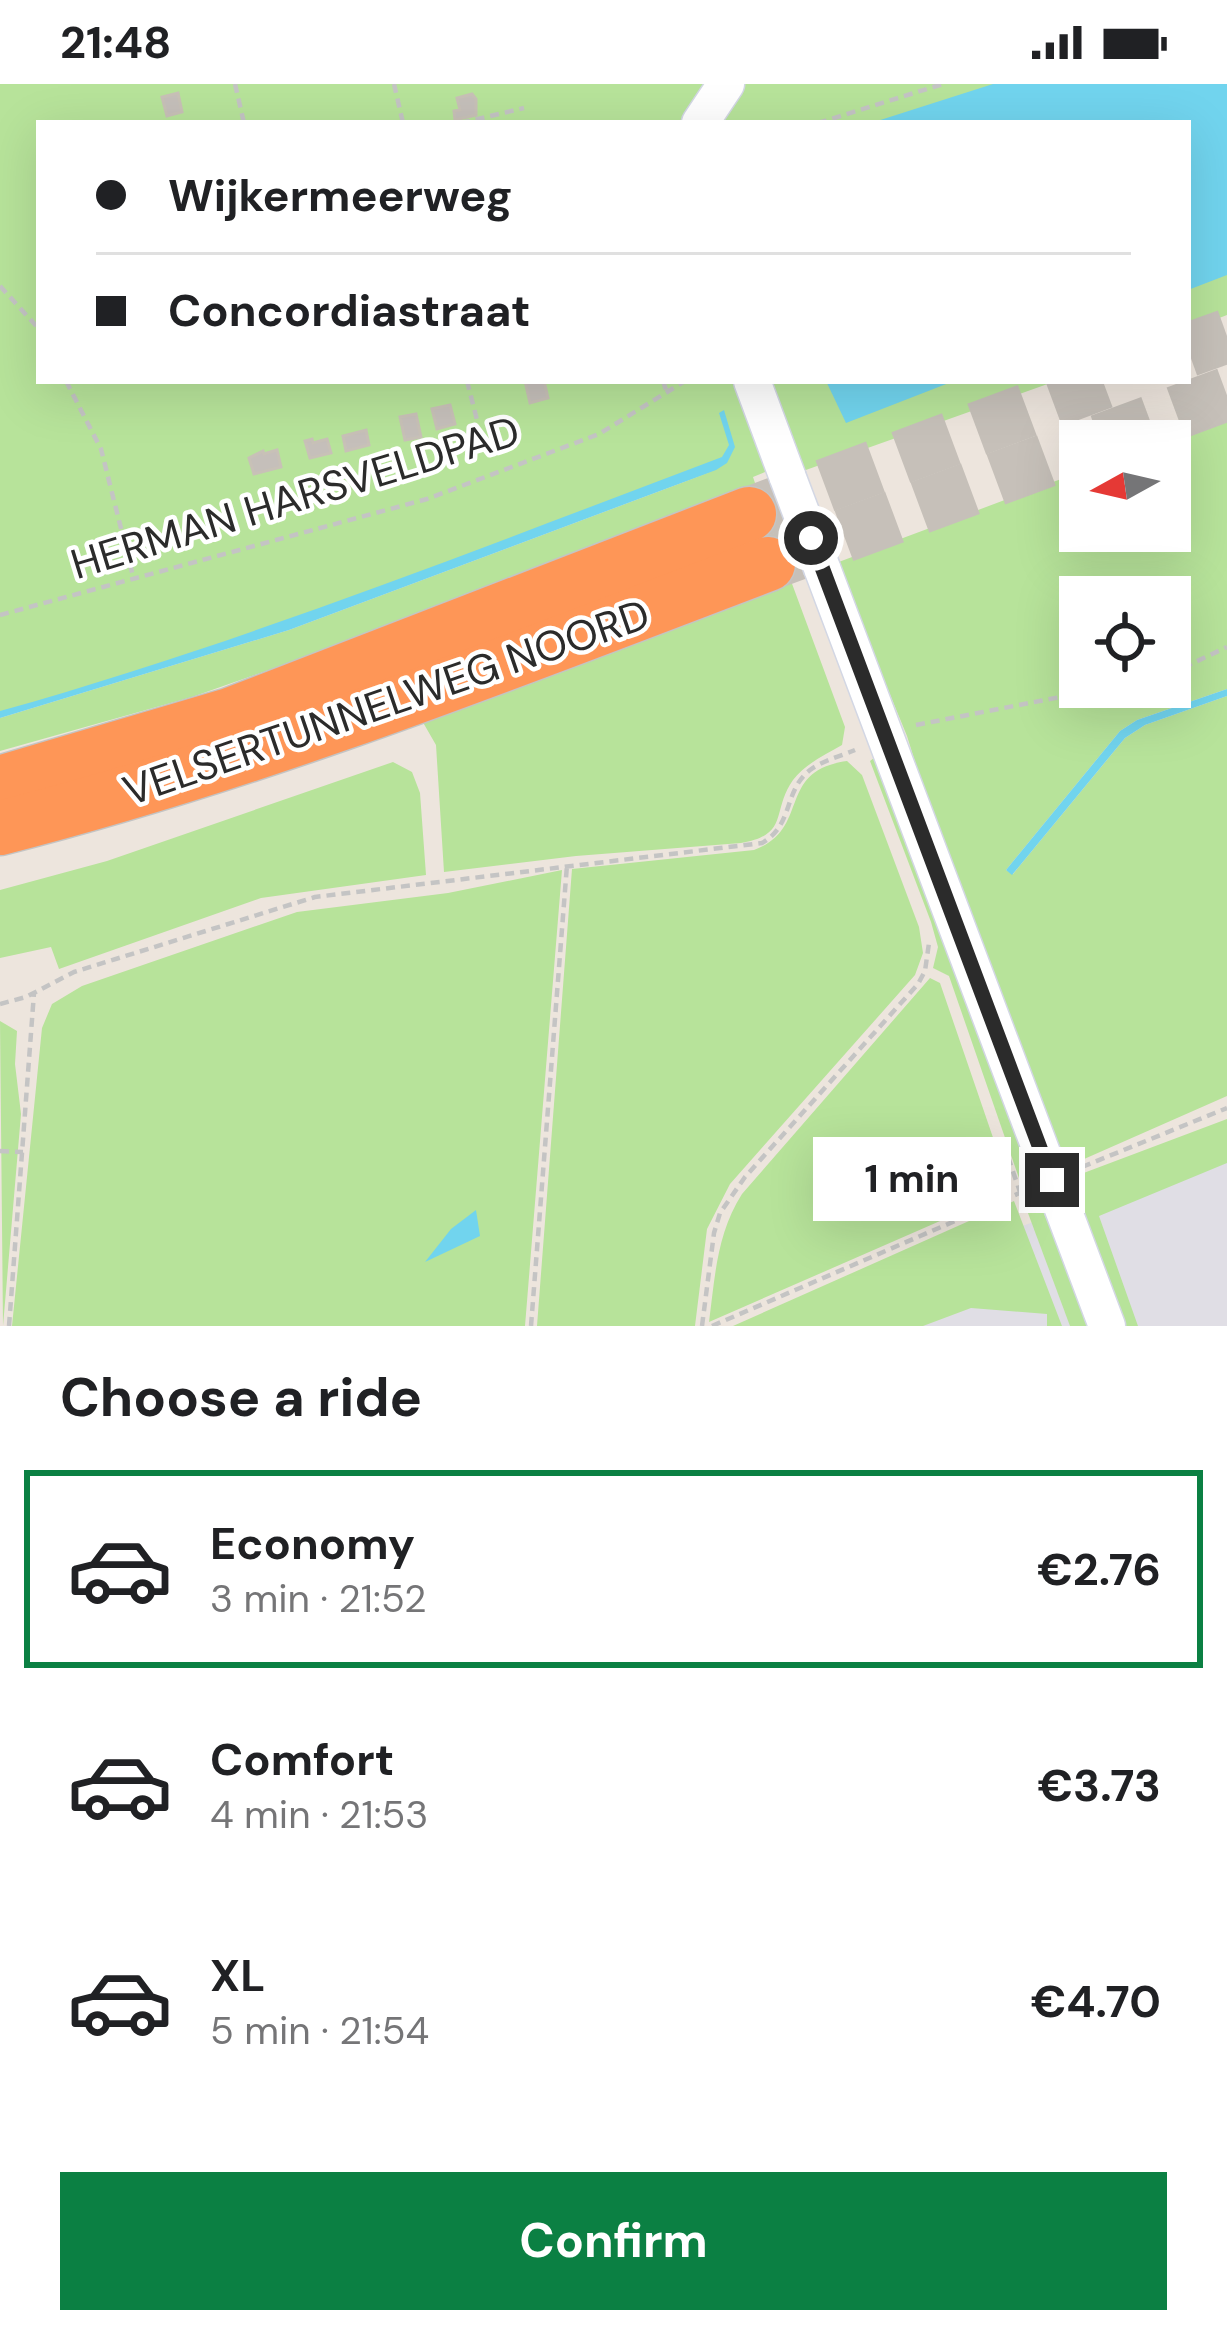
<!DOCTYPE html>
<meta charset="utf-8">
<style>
:root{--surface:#fff;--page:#f6f6f6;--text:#202124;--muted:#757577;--line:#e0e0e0;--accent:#0b8043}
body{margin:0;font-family:"DM Sans",sans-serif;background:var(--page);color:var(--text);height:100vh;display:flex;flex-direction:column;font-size:45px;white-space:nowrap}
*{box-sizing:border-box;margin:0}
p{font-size:39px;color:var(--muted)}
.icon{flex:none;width:66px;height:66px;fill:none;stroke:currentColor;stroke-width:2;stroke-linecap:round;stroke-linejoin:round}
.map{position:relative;height:1242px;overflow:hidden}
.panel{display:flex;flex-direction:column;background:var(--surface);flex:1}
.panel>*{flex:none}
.hud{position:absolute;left:36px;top:36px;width:1155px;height:264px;border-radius:0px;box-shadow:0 12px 48px #0002;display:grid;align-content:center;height:264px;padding:0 60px;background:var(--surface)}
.needle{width:78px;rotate:262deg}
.fabs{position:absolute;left:1059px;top:336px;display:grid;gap:24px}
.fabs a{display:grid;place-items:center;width:132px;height:132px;border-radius:0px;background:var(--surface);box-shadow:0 12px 48px #0002;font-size:60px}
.end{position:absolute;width:54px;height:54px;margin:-27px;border:15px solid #2b2b2b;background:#fff;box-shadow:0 0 0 6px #fff}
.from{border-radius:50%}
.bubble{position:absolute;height:84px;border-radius:0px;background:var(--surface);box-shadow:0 12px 48px #0002;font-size:39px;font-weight:700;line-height:84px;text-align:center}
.hud b{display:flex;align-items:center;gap:42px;height:114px;font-size:45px}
.hud b+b{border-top:3px solid var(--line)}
.hud i{width:30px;height:30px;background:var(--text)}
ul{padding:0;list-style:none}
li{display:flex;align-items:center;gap:36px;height:198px;margin:0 24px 18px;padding:0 36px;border:6px solid transparent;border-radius:0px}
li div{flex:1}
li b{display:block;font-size:45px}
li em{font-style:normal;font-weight:700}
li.on{border-color:var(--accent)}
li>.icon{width:108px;height:108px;stroke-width:1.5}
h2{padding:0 60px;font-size:54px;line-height:144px}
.cta{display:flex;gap:24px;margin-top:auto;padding:24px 60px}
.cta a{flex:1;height:138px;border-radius:0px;background:var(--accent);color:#fff;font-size:48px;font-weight:700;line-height:138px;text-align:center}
.status{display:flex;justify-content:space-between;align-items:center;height:84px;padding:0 60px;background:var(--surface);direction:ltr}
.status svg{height:33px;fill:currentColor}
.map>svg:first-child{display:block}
</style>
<div class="status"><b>21:48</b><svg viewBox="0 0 49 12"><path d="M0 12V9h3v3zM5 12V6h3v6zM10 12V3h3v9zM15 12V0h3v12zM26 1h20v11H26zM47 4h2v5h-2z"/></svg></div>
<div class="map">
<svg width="1227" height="1242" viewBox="0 0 1227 1242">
<rect width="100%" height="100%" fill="#ede5dd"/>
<!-- industrial -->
<polygon fill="#e0dee5" points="1227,1060 1227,1242 774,1242"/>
<!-- green -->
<g fill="#b7e39a" fill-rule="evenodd">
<polygon points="0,0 1227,0 1227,231 1188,246 1188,39 39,39 39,297 1056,297 803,387 797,375 753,393 757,405 452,522 192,613 0,667 0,634 289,546 716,386 271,548 0,631"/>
<path d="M 1227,335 L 1227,605 L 1137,636 L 1120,647 L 1006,786 L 1013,790 L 1125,654 L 1145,641 L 1227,612 L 1227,1012 L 1066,1083 L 938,752 L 907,652 L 836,479 L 1080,388 L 1080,447 L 1170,447 L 1170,357 L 1166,357 ZM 1080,513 L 1170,513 L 1170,603 L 1080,603 Z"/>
<path d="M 791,497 L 845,643 L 842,661 C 825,671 805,680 793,696 C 771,727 790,751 741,759 L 576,772 L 444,788 L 436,661 L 417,628 Z"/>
<path d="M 874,674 C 933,813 988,954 1031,1099 L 1020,1097 L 949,892 L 933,884 L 938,863 L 931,838 L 870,677 Z"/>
<path d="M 847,677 L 862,691 L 919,843 L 923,869 L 915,891 L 730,1100 L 707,1145 L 695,1242 L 537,1242 L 572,785 L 754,766 C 812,745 775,687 847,677 Z"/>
<polygon points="393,678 412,688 420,709 426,791 261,814 59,885 51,863 0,874 0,806 107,777"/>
<polygon points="562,786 525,1242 12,1242 42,944 52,920 82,902 297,828 448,809"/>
<path d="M 930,894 L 940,899 L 1011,1106 L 709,1238 C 715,1192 717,1149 742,1110 Z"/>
<polygon points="0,937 17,947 15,980 21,1030 3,1242"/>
<polygon points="1227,1035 1227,1079 1099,1132 1138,1242 1122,1242 1073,1093"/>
<polygon points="1035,1108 1091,1242 1070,1242 1022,1113"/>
<polygon points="1014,1117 1062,1242 1047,1242 1047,1230 971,1224 923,1242 733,1242"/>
</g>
<!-- water -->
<g fill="#71d4ee">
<polygon points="993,0 1227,0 1227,191 1188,206 1188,39 871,39"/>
<polygon points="826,297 954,297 846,339"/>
<path d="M 724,326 L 735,363 L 727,379 L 716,386 L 289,546 L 0,634 L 0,627 C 246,558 483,463 722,373 L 729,361 L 719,329 Z"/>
<polygon points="1227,605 1227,612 1145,641 1125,654 1012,791 1006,786 1120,647 1137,636"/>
<polygon points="476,1126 480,1152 425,1178 451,1145"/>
</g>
<!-- building -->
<g fill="#c5bfba" stroke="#c8c1b7" stroke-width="3">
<polygon points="178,9 182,28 167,32 162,13"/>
<polygon points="472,10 476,15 476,31 455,36 454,27 460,26 457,14"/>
<polygon points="525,297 544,297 548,314 530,319"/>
<polygon points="450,321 455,340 437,345 432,325"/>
<polygon points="416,330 421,353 405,356 400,333"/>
<polygon points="366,346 369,361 346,367 343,352"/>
<polygon points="312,355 313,359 327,355 331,369 310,374 305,357"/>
<polygon points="277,366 281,383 254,390 249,374 263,367 264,370"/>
</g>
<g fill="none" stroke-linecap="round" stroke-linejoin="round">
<!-- motorway-tunnel -->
<g stroke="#c6c0b9" stroke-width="54" stroke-dasharray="54 27" stroke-linecap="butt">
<polyline points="1188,266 1227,252"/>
<polyline points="1100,357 1227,310"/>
<polyline points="749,430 1106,297"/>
<polyline points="768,480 1080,364"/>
</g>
<!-- tertiary casing -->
<g stroke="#d3d7e4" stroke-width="39">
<g id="tertiary">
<polyline points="700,39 726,0"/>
<polyline points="752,297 788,394"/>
<polyline points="822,484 1107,1242"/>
</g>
</g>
<!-- motorway casing -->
<g stroke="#c4c4c4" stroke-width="57">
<g id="motorway">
<polyline points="0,699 230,631 749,430"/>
<path d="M 0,744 C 263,677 515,576 768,480"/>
</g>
</g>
<!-- path -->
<g stroke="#c4c4c4" stroke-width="4.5" stroke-dasharray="9 6" stroke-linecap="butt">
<polyline points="235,0 244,39"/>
<polyline points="394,0 403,39"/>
<polyline points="461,39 524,24"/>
<polyline points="818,39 943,0"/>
<polyline points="0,202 39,245"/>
<polyline points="66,297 101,365 134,496"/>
<polyline points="467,297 477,336"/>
<polyline points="663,297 667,309"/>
<polyline points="0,531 427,415 599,350 685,297"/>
<polyline points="1170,590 1227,563"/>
<polyline points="916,641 1112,603"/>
<path d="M 0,920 L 26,913 L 74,888 L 315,813 L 762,759 C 794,741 783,707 810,686 C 822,677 841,672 855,666"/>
<polyline points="0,1067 23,1068"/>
<polyline points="1008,1073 1020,1108"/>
<polyline points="1082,1083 1227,1024"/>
<polyline points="9,1242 34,909"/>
<polyline points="531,1242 567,781"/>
<polyline points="702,1242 714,1149 720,1129 745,1093 918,900 925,887 929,859"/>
<polyline points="712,1242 1022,1108"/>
</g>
<!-- tertiary -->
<use href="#tertiary" stroke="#fff" stroke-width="36"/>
<!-- motorway -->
<use href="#motorway" stroke="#fe9657" stroke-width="54"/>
<!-- tertiary-bridge casing -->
<g stroke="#d3d7e4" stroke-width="39" stroke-linecap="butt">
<polyline id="tertiary-bridge" points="788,394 822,484"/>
</g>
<!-- tertiary-bridge -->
<use href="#tertiary-bridge" stroke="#fff" stroke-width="36"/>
</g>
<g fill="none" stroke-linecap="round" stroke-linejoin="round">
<!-- route -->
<polyline stroke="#2b2b2b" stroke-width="15" points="811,454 1052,1096"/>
</g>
<g text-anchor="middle" stroke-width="9" stroke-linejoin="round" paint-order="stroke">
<!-- street labels -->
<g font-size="42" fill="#2b2b2b" stroke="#fff">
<text transform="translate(295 413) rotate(-17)" y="15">HERMAN HARSVELDPAD</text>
<text transform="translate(386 618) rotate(-19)" y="15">VELSERTUNNELWEG NOORD</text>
</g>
</g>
</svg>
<div class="fabs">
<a><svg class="needle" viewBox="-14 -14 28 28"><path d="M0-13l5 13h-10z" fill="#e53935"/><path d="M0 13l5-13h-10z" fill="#757577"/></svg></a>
<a><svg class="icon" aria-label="locate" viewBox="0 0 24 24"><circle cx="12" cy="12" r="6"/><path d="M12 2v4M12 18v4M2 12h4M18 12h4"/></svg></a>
</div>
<i class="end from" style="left:811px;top:454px"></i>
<i class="end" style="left:1052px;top:1096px"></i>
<div class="bubble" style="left:813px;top:1053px;width:198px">1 min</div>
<div class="hud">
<b><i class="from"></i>Wijkermeerweg</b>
<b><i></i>Concordiastraat</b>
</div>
</div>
<section class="panel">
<h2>Choose a ride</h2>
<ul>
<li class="on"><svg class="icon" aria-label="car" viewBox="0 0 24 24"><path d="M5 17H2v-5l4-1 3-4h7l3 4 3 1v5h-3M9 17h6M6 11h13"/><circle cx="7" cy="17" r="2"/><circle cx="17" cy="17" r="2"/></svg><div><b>Economy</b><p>3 min · 21:52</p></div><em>€2.76</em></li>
<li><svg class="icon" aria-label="car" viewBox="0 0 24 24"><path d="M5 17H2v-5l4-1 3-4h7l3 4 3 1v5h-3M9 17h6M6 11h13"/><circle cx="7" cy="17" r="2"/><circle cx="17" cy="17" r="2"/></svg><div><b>Comfort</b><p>4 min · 21:53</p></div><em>€3.73</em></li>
<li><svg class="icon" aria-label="car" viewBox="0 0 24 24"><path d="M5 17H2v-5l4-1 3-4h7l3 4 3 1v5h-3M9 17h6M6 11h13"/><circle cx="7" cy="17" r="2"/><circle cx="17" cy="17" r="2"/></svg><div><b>XL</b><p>5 min · 21:54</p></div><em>€4.70</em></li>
</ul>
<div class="cta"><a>Confirm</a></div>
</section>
